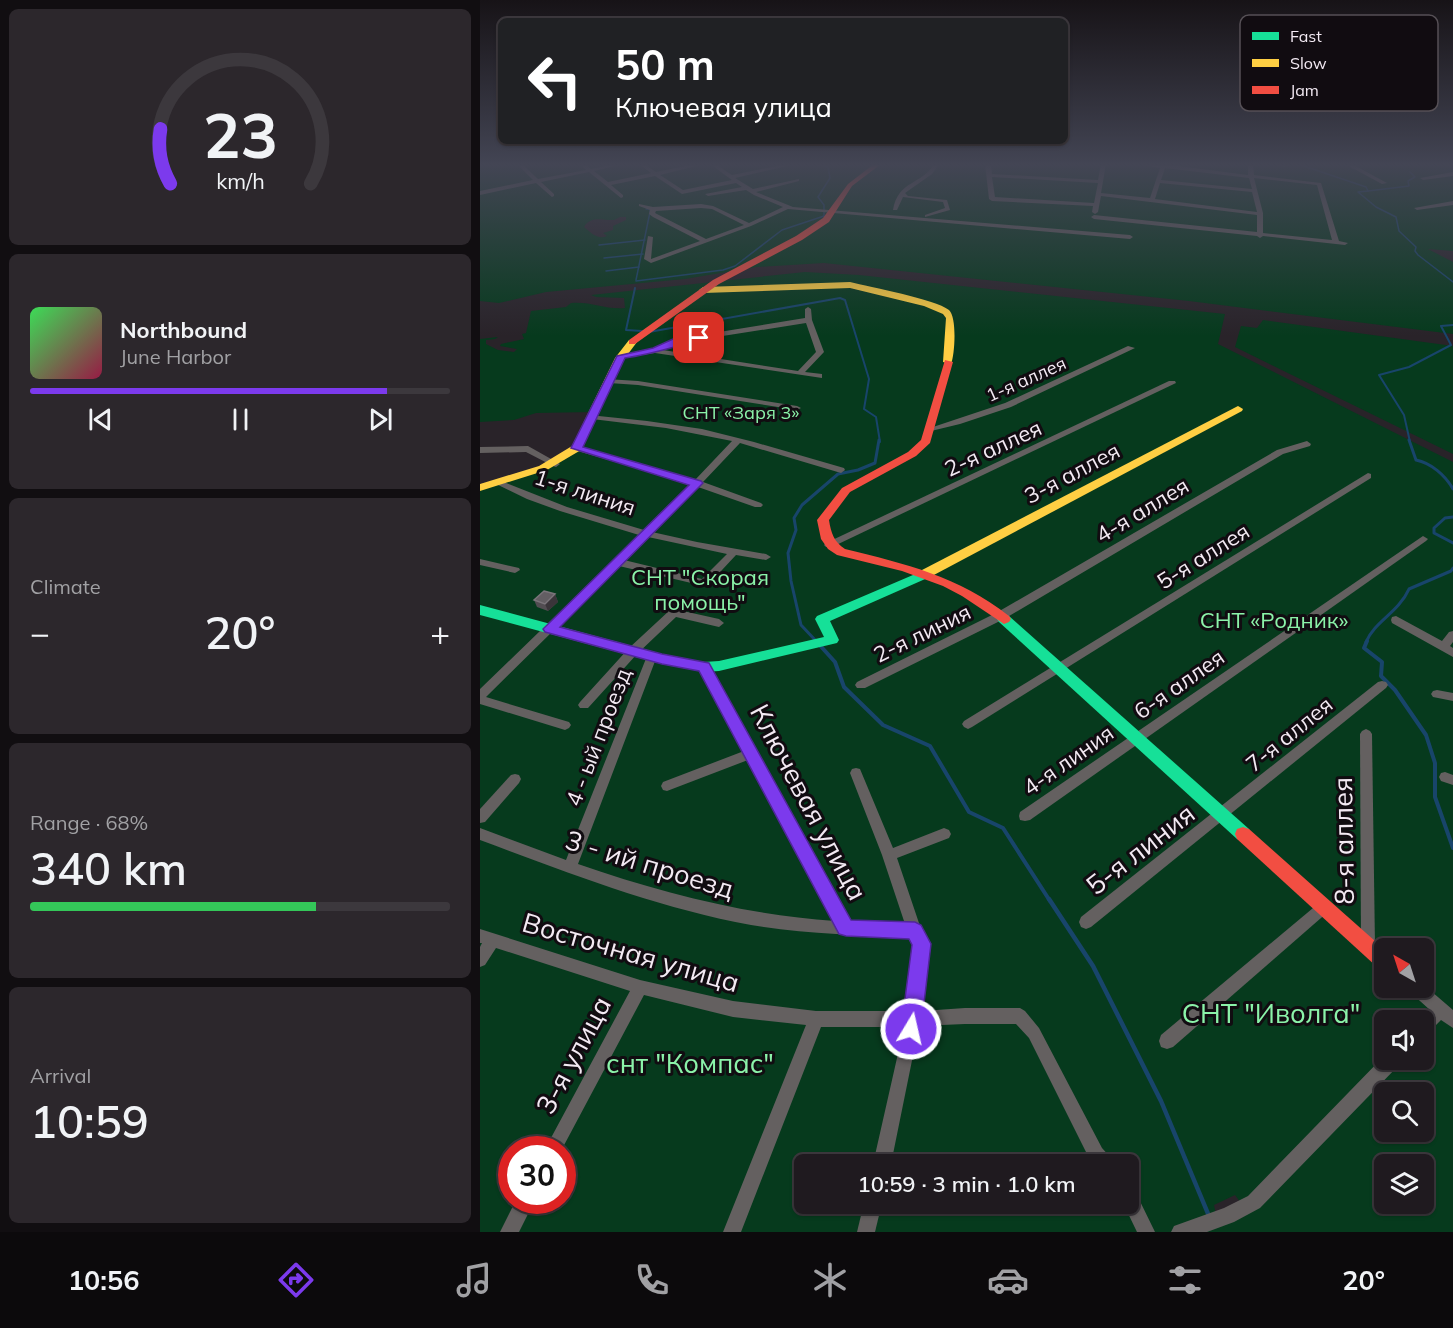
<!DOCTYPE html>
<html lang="en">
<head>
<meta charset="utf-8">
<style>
  :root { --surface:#1f1a1f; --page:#2c272c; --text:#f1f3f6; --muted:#a1a1a4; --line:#3c383d; --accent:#7c3aed }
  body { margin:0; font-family:Mulish,sans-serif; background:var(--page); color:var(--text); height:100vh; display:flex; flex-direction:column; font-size:22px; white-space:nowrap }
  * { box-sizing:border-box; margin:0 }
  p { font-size:20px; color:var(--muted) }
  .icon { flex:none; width:33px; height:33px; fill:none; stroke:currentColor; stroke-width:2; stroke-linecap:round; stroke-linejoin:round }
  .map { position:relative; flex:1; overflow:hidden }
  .details { display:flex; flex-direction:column; gap:9px; padding:9px; background:#110e11; width:480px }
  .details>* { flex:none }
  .hud { position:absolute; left:18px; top:18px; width:570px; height:126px; border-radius:9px; box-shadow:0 2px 4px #0004,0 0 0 2px var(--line); background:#202124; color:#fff; overflow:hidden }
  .needle { width:39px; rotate:321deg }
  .controls { position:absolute; left:894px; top:938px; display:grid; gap:12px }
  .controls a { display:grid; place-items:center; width:60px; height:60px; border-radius:9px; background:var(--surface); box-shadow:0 2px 4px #0004,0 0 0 2px var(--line); font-size:30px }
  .speed { position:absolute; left:18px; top:1136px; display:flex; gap:12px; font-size:30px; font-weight:700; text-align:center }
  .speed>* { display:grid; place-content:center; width:78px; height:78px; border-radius:50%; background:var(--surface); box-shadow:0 2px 4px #0004,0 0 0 2px var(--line); line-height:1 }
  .speed .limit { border:9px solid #d22; background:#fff; color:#111 }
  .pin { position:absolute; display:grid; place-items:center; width:51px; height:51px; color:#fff; margin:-26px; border-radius:12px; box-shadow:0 3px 9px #0006 }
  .me { position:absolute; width:66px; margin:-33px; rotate:9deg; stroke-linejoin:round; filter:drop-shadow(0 0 4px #0008) }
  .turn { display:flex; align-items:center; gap:21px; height:126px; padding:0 18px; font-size:27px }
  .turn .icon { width:78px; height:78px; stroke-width:2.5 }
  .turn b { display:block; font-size:42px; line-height:51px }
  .big { font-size:45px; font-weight:600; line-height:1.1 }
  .details .card { flex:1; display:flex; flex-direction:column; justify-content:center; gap:9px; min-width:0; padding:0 21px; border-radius:9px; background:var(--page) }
  .details .dial { align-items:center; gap:0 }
  .dial svg { height:156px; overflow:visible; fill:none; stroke:var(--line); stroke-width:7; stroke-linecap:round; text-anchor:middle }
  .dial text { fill:var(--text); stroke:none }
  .song { display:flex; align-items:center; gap:18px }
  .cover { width:72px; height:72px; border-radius:9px; background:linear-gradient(135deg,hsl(130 70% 55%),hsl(340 70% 35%)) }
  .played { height:6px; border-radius:3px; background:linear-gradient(90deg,var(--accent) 85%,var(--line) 85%) }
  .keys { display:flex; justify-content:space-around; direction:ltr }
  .heat { display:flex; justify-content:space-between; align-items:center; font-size:33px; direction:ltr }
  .charge { height:9px; border-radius:4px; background:linear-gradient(90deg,#34c759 68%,var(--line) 0) }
  .trip { position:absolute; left:314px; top:1154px; width:345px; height:60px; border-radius:9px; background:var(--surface); box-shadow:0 2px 4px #0004,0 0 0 2px var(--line); font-weight:600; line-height:60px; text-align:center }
  .tabs { display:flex; height:96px; justify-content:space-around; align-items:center; background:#0c0a0c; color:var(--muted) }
  .tabs .icon { width:42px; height:42px }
  .tabs .selected { color:var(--accent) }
  .tabs b { font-size:27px; color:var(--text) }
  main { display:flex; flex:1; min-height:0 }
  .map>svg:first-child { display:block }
  .green { fill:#063a1d; fill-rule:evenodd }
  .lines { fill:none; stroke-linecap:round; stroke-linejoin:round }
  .stream-far4 { stroke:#18456b; stroke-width:1.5 }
  .stream-far3 { stroke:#18456b; stroke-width:2 }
  .stream-far2 { stroke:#18456b; stroke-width:3 }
  .stream-far1 { stroke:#18456b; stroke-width:4 }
  .stream { stroke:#18456b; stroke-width:4.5 }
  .street { fill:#646060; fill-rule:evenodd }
  .fast { fill:#16e098; fill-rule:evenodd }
  .slow { fill:#ffcf43; fill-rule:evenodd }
  .jam { fill:#f24e42; fill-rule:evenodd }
  .wall { fill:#524d52 }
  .shaded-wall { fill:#3a353a }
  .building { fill:#635e63; stroke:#7a747a; stroke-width:1.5 }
  .route { fill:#7c3aed; stroke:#51269a; stroke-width:1.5 }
  .labels { text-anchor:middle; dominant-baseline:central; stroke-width:6; stroke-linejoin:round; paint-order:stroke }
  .far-street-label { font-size:18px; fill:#f3eaf3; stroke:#110c11 }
  .far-park-label { font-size:18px; fill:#8bf3a9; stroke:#110c11 }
  .street-label { font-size:22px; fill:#f3eaf3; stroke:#110c11 }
  .park-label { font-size:22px; fill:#8bf3a9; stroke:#110c11 }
  .near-street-label { font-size:27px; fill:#f3eaf3; stroke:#110c11 }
  .near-park-label { font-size:27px; fill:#8bf3a9; stroke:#110c11 }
  .key { fill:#110c11; stroke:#554f55; stroke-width:1.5 }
  .key-label { font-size:16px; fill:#f3eaf3 }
</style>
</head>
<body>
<main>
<section class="details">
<div class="card dial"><svg viewBox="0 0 100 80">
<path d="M14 69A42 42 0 1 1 86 69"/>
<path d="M14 69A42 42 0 0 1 9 41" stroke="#7c3aed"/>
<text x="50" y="56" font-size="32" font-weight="700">23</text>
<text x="50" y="72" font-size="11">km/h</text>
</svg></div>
<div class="card">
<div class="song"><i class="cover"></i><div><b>Northbound</b><p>June Harbor</p></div></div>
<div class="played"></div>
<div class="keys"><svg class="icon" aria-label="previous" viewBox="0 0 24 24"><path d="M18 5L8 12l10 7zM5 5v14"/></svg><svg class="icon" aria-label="pause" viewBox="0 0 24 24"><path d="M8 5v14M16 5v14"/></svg><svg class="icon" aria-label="next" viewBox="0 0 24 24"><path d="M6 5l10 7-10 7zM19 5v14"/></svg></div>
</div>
<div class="card"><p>Climate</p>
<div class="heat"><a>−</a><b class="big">20°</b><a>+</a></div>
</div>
<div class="card"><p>Range · 68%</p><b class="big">340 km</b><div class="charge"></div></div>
<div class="card"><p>Arrival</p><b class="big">10:59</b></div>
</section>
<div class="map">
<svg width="973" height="1232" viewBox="0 0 973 1232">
  <rect width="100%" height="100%" fill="#292329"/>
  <!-- green -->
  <g class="green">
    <path d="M0,164H973V251L948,249L973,262V334L709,301L344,263L277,267L205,279L66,292L19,303L0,301ZM140,217H146V220L133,226V230L123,233L127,236C118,240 111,233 104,227C111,215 124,221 134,220Z"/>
    <path d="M325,272L379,275L745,314L738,344L973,462V1232H0V488L61,470L97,447L113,412L56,413L34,420L0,422V339L18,337L15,339L6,340V344L18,350L34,352L37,349L20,346L21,344L44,339L42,334L46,333L51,311L86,307L91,303C110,301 126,310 145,308L144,298L116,297L111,295ZM904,948H944V987H904ZM904,1020H944V1059H904ZM904,1092H944V1131H904ZM32,1149H82V1200H32ZM324,1164H648V1203H324ZM904,1164H944V1203H904ZM755,1195L764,1207L737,1220L734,1205Z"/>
    <polygon points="783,320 973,346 973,454 755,347 761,326 777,328"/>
  </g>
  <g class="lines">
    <!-- stream-far4 -->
    <g class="stream-far4">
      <polyline points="818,164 886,187 888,191 878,192 896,207 916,217 919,231 936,247 935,251 938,255 973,282"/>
      <polyline points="888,191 929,186 928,181 935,177 930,172"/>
      <polyline points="119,245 165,240"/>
      <polyline points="124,258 163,254"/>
      <polyline points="126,271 159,267"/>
      <polyline points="156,280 170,212 170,209 166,209"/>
      <polyline points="156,281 243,270 255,266 302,230 344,216 344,205 338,197 350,178 348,167 335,164"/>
    </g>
    <!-- stream-far3 -->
    <g class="stream-far3">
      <polyline points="155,288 146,330 162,331"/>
      <polyline points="169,332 360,298 365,300 389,379 384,409 396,417 400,442"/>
      <polyline points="930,442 924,415 899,375 929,367 971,345 961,326 973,325"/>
    </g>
    <!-- stream-far2 -->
    <g class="stream-far2">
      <path d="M929,440L936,460C951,463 965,475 973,489"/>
      <polyline points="973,517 965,518 954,528 954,533 973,543"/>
      <polyline points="337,642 321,625 311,581 308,553 316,530 314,518 322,505 358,474 378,470 395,463 399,440"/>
      <path d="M886,642C895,621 918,613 929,589L971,571L973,568"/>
    </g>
    <!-- stream-far1 -->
    <g class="stream-far1">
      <polyline points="336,641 355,662 364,687 403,725 450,746 489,812 523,828 570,901"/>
      <polyline points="887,641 884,648 902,662 901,676 915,690 946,735 955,763 955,797 973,848"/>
    </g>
    <!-- stream -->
    <polyline class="stream" points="569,899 613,966 681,1101 729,1216"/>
    <!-- street -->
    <g class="street">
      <path d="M37,164H42L58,179L106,170L100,164H105L111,169L134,164H143L114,171L128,182L171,173L159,164H164L176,172L215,164H224L180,175L203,190L252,180L230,164H235L252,175L307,164H316L255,178L273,189L319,179V181L276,192L313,207L650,235L653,237L650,239L308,209L271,226L171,263L164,259L168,236L173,237L171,259L220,241L173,217L169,214L170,210L159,206V204L173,207L221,204L233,206L269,223L303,207L274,195L266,190L228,196L225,194L262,187L256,183L202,194L175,176L131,185L143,195V197L141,198L109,172L61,182L74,194V196L72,197L56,183L0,195V191L53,180ZM221,208L232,209L264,225L226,239L175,213L176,211Z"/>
      <path d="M454,164H459L452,174L425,193L428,196L467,200L470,210L445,217V215L465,208L463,202L423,197L417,210H413C418,180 442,185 454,164Z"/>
      <path d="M505,164H511L512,174L618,180L621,164H626L621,193L670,198L680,168L656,164H683L768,175V164H773L774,175L841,183L859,241L868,243L865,245L783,236L780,238L777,236L614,219L611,217L614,215L777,232V215L621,196L618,212L615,214L612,212L613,206L512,201L509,199ZM685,168L769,178L772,189L681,180ZM512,177L618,183L614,203L515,197ZM774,178L837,185L852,240L783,233V213ZM680,183L772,192L777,212L675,199Z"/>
      <polygon points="793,164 807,164 808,165 805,167"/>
      <polygon points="865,164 872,164 907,183 902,184"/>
      <polygon points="973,172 973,176 943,180 940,178"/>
      <polygon points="973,201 973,205 937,210 934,208"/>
      <path d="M328,307L331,309L332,320L344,352L325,372L342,374V378L175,353L142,358L138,356L142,354L173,349L196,339L325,318V309ZM326,323L336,352L318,371L183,350L198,343Z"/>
      <polygon points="648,346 655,348 531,407 480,424 451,431 447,429 525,403"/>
      <polygon points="126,379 158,381 317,406 321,408 317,410 158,385 129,383 126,383"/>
      <polygon points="689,381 695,381 696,383 352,547 346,547 344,545 346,543"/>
      <path d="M109,415L167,421L222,429L274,442L364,468L365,470L361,473L260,443L223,482L281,503L283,505L281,507H275L218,487L172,532L217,542L286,554L291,557L286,560L256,555L228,585L224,586L139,566L6,697L89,722L91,725L89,728L85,730L0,704V689L159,535L80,511L47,499L14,483L15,481H21L87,507L164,530L211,484L94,450V446H100L215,480L252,441L186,428L112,419L108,417ZM168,537L247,554L222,579L144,560Z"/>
      <polygon points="827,441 831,444 830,446 803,454 524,619 385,688 377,688 375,685 377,682 516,613 797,450"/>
      <polygon points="48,446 80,464 76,467 73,466 46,452 0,453 0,447"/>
      <polygon points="888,473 891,474 891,478 492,727 488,729 484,727 482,724 484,721"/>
      <polygon points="943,536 948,539 946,541 550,820 545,821 540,820 539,816 540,812"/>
      <polygon points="0,559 39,568 40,570 35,573 0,565"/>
      <polygon points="194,609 239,619 244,623 239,627 196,617 157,654 108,708 100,708 98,705 100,702 149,648 190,610"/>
      <polygon points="916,616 962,641 969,632 973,631 973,642 970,646 973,648 973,657 912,623 911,620 912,617"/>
      <path d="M172,652L176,653L177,656L98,864C182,893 266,915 355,921L268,760L187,791L183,790L181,786L183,782L264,751L218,667L220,664H228L370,922L425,924L402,855L370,773L372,769L376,768L380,769L413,848L464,828L469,830L471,834L469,838L417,858L441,929L449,944L442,1011L485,1008H540L545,1011L559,1028L622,1148L631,1158L634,1164H614L610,1160L549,1038L536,1024H485L439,1026L411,1164H393L424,1027H341L261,1232H243L326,1025L253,1017L164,995L82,1149H65L150,991L16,948L5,965L0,967V947L2,943H0V929L160,980L253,1001L336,1011H426L435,945L431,937C377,935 324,934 271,925C178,908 88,873 0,840V828L86,860L167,656L168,653Z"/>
      <polygon points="902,681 906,682 908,685 906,688 611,927 606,929 601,927 599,922 601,917 898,682"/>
      <polygon points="957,690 973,693 973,701 953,697 951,694 953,691"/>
      <polygon points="886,729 890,731 892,734 895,946 893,951 888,953 883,951 881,946 880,734 882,731"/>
      <polygon points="965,772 973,775 973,785 961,781 959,777 961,773"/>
      <polygon points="35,774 39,775 41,779 39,783 5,822 0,823 0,809 31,775"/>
      <polygon points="844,901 849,903 851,907 849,911 693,1047 687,1049 681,1047 679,1041 681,1035 839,903"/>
      <polygon points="944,985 973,1010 973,1028 961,1020 949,1032 944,1035 944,1020 940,1020 950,1010 930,992 928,987 944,987"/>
      <polygon points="904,1056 904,1059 921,1059 919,1065 780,1208 754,1222 727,1232 691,1232 694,1226 744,1208 768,1196"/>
      <polygon points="648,1186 654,1189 675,1232 657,1232 643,1203 648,1203"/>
      <polygon points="36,1200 55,1200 39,1232 20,1232"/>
      <polygon points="384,1203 402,1203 395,1232 377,1232"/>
    </g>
    <!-- fast -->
    <g class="fast">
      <polygon points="447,569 452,570 453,573 452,576 350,621 359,640 357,643 239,671 224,672 182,664 0,615 0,605 182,654 224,662 239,661 344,637 335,619 337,616"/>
      <polygon points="524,614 529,616 769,829 771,834 769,839 763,841 757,839 519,622 517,619 519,616"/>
    </g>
    <!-- slow -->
    <g class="slow">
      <path d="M370,282C390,287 455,299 469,310C477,317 475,354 471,364L463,362L466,318L463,314L444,306L370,288L223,293L219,290L223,287Z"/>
      <polygon points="149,340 157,342 145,358 101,450 67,470 0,491 0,484 59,466 92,446 135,358"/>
      <polygon points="758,406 763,409 762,411 452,576 442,576 441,573 442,570"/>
    </g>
    <!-- jam -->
    <g class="jam">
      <polygon points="394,164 401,164 372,186 349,222 322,240 239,284 155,344 149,344 149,340 233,280 316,236 343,218 368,184"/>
      <path d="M465,360L473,362L450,443L436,456L370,492L349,520C351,533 354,542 365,549C426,564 478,576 529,616L531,619L529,622L524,624L482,596L463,586L422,571L357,555L348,549L341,539L337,520L362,488L428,452L441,440Z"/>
      <polygon points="763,827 769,829 904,949 904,970 897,967 757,839 755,834 757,829"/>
    </g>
  </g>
  <!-- wall -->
  <polygon class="wall" points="75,594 78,602 68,611 57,607 54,600"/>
  <!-- shaded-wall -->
  <polygon class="shaded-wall" points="75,594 78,602 68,611 65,604"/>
  <!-- building -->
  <polygon class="building" points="64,591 75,594 65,604 54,600"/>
  <!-- sky -->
  <linearGradient id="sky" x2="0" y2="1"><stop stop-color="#171317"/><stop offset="0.49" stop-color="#434554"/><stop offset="1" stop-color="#434554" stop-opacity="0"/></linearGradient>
  <rect width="973" height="336" fill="url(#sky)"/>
  <!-- route -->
  <path class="route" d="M219,335L222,336V340C196,346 172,354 145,358L103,447L221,481L223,483L80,627L182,654L229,663L371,920L435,922L441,925L451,944L441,1029L438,1036L431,1039L424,1036L421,1029L432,945L429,939L366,936L359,934L219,671L182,664L65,632L63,629L209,485L91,448L137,356L173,348L193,339Z"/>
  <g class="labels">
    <!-- far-street labels -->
    <g class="far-street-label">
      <text transform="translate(546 379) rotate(-24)">1-я аллея</text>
    </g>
    <!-- far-park labels -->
    <g class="far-park-label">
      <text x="261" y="412">СНТ «Заря 3»</text>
    </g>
    <!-- street labels -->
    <g class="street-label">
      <text transform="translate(513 448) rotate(-25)">2-я аллея</text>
      <text transform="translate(592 473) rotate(-28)">3-я аллея</text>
      <text transform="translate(105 492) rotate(18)">1-я линия</text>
      <text transform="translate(662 510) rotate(-31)">4-я аллея</text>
      <text transform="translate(723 556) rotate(-32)">5-я аллея</text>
      <text transform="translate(442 633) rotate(-26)">2-я линия</text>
      <text transform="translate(699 684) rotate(-35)">6-я аллея</text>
      <text transform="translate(809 734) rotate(-39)">7-я аллея</text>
      <text transform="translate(118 737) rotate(-69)">4 - ый проезд</text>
      <text transform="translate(588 760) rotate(-35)">4-я линия</text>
    </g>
    <!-- park labels -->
    <g class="park-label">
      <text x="220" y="577">СНТ "Скорая<tspan x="220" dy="25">помощь"</tspan></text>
      <text x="794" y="620">СНТ «Родник»</text>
    </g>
    <!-- near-street labels -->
    <g class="near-street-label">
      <text transform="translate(329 802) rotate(62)">Ключевая улица</text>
      <text transform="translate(863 841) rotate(-91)">8-я аллея</text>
      <text transform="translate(660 849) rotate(-38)">5-я линия</text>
      <text transform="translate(170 864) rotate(17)">3 - ий проезд</text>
      <text transform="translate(151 952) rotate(16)">Восточная улица</text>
      <text transform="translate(93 1055) rotate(-62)">3-я улица</text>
    </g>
    <!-- near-park labels -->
    <g class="near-park-label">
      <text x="791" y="1013">СНТ "Иволга"</text>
      <text x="210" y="1063">снт "Компас"</text>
    </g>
  </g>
  <!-- legend -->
  <rect x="760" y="15" width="198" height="96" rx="9" class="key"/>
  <rect x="772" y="32" width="27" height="8" fill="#16e098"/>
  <rect x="772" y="59" width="27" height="8" fill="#ffcf43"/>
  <rect x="772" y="86" width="27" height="8" fill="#f24e42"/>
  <g class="key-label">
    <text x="810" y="42">Fast</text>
    <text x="810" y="69">Slow</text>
    <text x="810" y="96">Jam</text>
  </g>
</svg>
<div class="controls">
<a><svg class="needle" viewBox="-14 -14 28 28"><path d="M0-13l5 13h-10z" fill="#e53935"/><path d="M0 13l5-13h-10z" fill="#a1a1a4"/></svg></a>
<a><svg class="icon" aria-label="sound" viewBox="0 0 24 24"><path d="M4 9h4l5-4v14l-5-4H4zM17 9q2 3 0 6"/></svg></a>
<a><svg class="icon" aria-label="search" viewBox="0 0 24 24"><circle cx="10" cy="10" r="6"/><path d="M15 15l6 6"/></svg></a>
<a><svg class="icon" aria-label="layers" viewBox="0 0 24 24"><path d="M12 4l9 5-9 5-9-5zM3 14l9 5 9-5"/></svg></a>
</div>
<div class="speed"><div class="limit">30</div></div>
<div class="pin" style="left:219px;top:338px;background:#d93025"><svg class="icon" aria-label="arrive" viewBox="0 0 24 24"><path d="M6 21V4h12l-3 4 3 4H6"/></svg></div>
<svg class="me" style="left:431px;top:1029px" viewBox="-20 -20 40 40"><circle r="17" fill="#7c3aed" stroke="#fff" stroke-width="3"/><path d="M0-11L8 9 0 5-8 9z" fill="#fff"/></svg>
<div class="trip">10:59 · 3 min · 1.0 km</div>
<div class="hud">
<div class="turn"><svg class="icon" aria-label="left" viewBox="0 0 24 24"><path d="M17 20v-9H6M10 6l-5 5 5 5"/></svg><div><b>50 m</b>Ключевая улица</div></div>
</div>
</div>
</main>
<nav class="tabs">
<b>10:56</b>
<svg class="icon selected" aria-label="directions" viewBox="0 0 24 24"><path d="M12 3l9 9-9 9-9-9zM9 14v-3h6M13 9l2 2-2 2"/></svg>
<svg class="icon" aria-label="music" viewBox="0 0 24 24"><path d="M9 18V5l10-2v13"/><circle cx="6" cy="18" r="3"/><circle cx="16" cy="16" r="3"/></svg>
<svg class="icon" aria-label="phone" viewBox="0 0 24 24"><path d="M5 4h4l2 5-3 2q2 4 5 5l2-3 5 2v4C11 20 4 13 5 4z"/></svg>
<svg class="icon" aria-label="climate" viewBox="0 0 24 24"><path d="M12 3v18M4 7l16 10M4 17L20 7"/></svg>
<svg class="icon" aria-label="car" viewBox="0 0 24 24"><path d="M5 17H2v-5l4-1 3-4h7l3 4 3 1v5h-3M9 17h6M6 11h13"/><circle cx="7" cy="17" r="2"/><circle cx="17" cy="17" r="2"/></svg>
<svg class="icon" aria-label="filters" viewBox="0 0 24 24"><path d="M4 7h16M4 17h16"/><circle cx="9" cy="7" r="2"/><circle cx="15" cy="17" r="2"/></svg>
<b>20°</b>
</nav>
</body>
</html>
